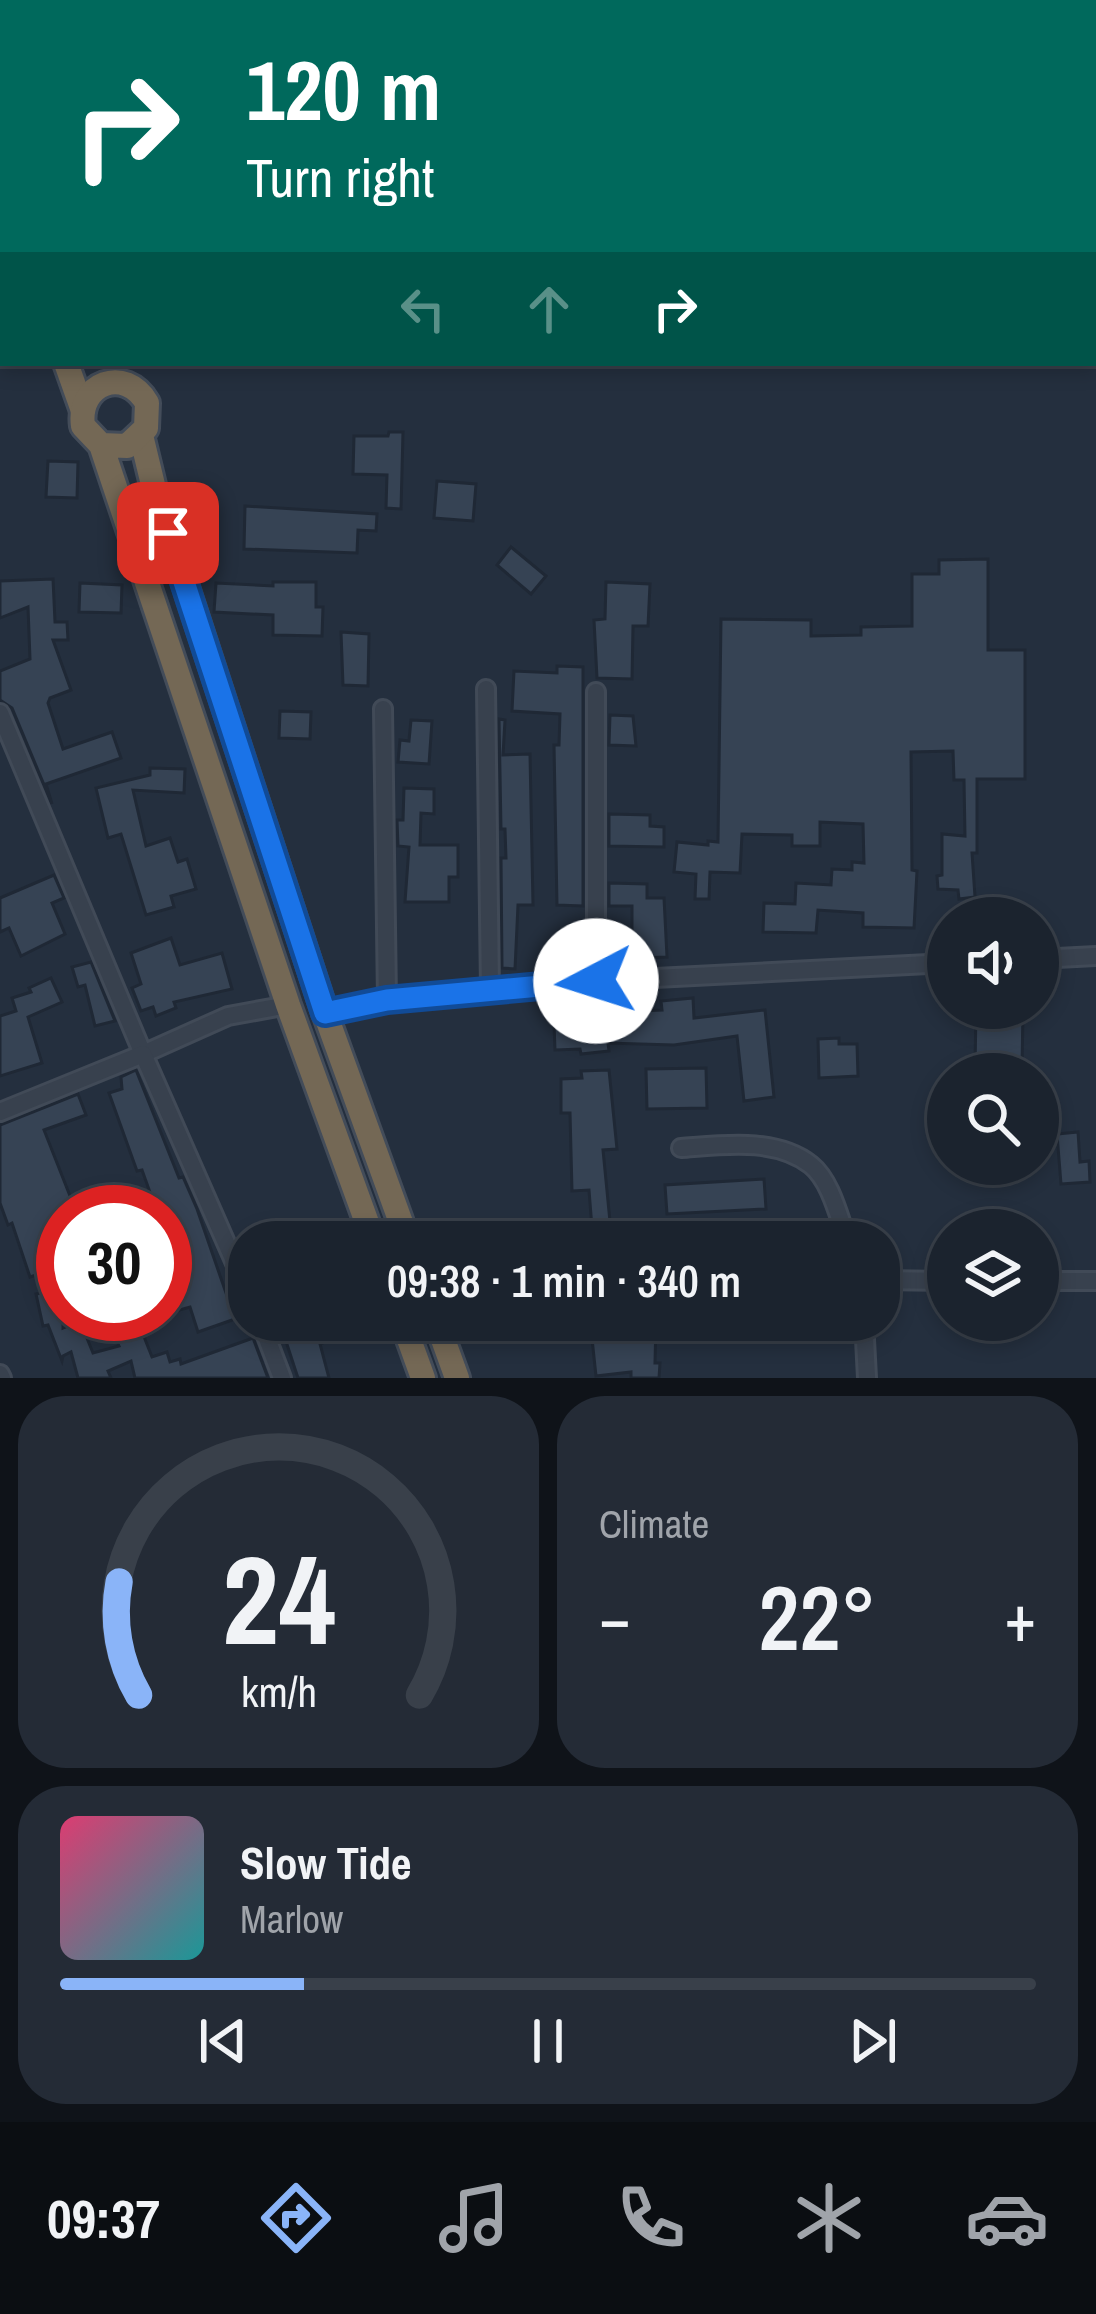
<!DOCTYPE html>
<html lang="en">
<head>
<meta charset="utf-8">
<style>
  :root { --surface:#1b232e; --page:#242b36; --text:#f1f3f6; --muted:#a0a4aa; --line:#39404a; --accent:#8ab4f8 }
  body { margin:0; font-family:"Archivo Narrow",sans-serif; background:var(--page); color:var(--text); height:100vh; display:flex; flex-direction:column; font-size:45px; white-space:nowrap }
  * { box-sizing:border-box; margin:0 }
  p { font-size:39px; color:var(--muted) }
  .icon { flex:none; width:66px; height:66px; fill:none; stroke:currentColor; stroke-width:2; stroke-linecap:round; stroke-linejoin:round }
  .map { position:relative; height:1378px; overflow:hidden }
  .details { display:flex; flex-direction:column; gap:18px; padding:18px; background:#0f1319; flex:1 }
  .details>* { flex:none }
  .banner { position:absolute; left:0px; top:0px; width:1098px; height:366px; box-shadow:0 6px 18px #0003,0 0 0 3px var(--line); background:#00695c; color:#fff; overflow:hidden }
  .tools { position:absolute; left:927px; top:897px; display:grid; gap:24px }
  .tools a { display:grid; place-items:center; width:132px; height:132px; border-radius:50%; background:var(--surface); box-shadow:0 6px 18px #0003,0 0 0 3px var(--line); font-size:60px }
  .speed { position:absolute; left:36px; top:1185px; display:flex; gap:24px; font-size:60px; font-weight:700; text-align:center }
  .speed>* { display:grid; place-content:center; width:156px; height:156px; border-radius:50%; background:var(--surface); box-shadow:0 6px 18px #0003,0 0 0 3px var(--line); line-height:1 }
  .speed .limit { border:18px solid #d22; background:#fff; color:#111 }
  .pin { position:absolute; display:grid; place-items:center; width:102px; height:102px; color:#fff; margin:-51px; border-radius:24px; box-shadow:0 6px 18px #0006 }
  .me { position:absolute; width:132px; margin:-66px; rotate:265deg; stroke-linejoin:round; filter:drop-shadow(0 0 9px #0008) }
  .turn { display:flex; align-items:center; gap:42px; height:252px; padding:0 48px; font-size:54px }
  .turn .icon { width:156px; height:156px; stroke-width:2.5 }
  .turn b { display:block; font-size:84px; line-height:102px }
  .lanes { display:flex; align-items:center; height:114px; padding:0 48px; background:#0003; justify-content:center; gap:60px; direction:ltr }
  .lanes .off { opacity:.35 }
  .big { font-size:90px; font-weight:600; line-height:1.1 }
  .details .card { flex:1; display:flex; flex-direction:column; justify-content:center; gap:18px; min-width:0; padding:0 42px; border-radius:48px; background:var(--page) }
  .details .dial { align-items:center; gap:0 }
  .dial svg { height:312px; overflow:visible; fill:none; stroke:var(--line); stroke-width:7; stroke-linecap:round; text-anchor:middle }
  .dial text { fill:var(--text); stroke:none }
  .song { display:flex; align-items:center; gap:36px }
  .cover { width:144px; height:144px; border-radius:18px; background:linear-gradient(135deg,hsl(340 70% 55%),hsl(180 70% 35%)) }
  .played { height:12px; border-radius:6px; background:linear-gradient(90deg,var(--accent) 25%,var(--line) 25%) }
  .keys { display:flex; justify-content:space-around; direction:ltr }
  .heat { display:flex; justify-content:space-between; align-items:center; font-size:66px; direction:ltr }
  .details .tiles { flex:1; display:grid; gap:18px; grid-template-columns:1fr 1fr }
  .card:last-child { grid-column:span 2 }
  .trip { position:absolute; left:228px; top:1221px; width:672px; height:120px; border-radius:48px; background:var(--surface); box-shadow:0 6px 18px #0003,0 0 0 3px var(--line); font-weight:600; line-height:120px; text-align:center }
  .tabs { display:flex; height:192px; justify-content:space-around; align-items:center; background:#0b0e12; color:var(--muted) }
  .tabs .icon { width:84px; height:84px }
  .tabs .current { color:var(--accent) }
  .tabs b { font-size:54px; color:var(--text) }
  .map>svg:first-child { display:block }
  .building { fill:#364354; stroke:#1f2835; stroke-width:3 }
  .lines { fill:none; stroke-linecap:round; stroke-linejoin:round }
  .minor-casing { stroke:#414a57; stroke-width:22 }
  .highway-casing { stroke:#434c59; stroke-width:30 }
  .minor { stroke:#38414e; stroke-width:16 }
  .highway { stroke:#746855; stroke-width:24 }
  .route-casing { stroke:#114b97; stroke-width:30 }
  .route { stroke:#1a73e8; stroke-width:21 }
</style>
</head>
<body>
<div class="map">
<svg width="1096" height="1378" viewBox="0 0 1096 1378">
  <rect width="100%" height="100%" fill="#242f3e"/>
  <!-- building -->
  <g class="building">
    <polygon points="389,432 403,432 401,509 386,508 387,475 353,474 354,436 388,436"/>
    <polygon points="48,461 78,462 77,498 46,497"/>
    <polygon points="437,481 476,484 473,521 434,518"/>
    <polygon points="245,506 377,514 376,531 358,530 357,553 244,549"/>
    <polygon points="511,547 546,576 531,594 497,565"/>
    <polygon points="988,559 988,650 1025,650 1025,779 977,779 977,853 972,853 975,897 959,899 958,890 938,889 937,876 942,875 942,834 965,836 964,780 954,780 953,751 911,752 912,870 917,871 914,928 863,927 863,913 818,910 816,933 763,932 764,903 795,904 796,883 831,885 832,869 852,870 852,862 864,863 863,824 820,822 820,846 792,846 792,835 742,834 740,873 710,872 709,899 695,899 696,874 674,872 677,842 708,845 708,841 718,842 721,619 811,620 811,636 861,635 861,627 912,626 912,574 939,574 939,560"/>
    <polygon points="53,579 55,622 67,622 68,640 53,640 71,690 50,698 48,703 63,749 112,732 121,758 46,784 52,804 12,708 0,700 0,671 30,659 28,607 0,618 0,581"/>
    <polygon points="273,582 316,582 316,607 323,607 322,636 273,635 273,615 214,612 216,583 273,586"/>
    <polygon points="606,582 650,584 648,626 633,626 632,679 597,678 594,620 605,619"/>
    <polygon points="80,583 122,585 121,613 79,612"/>
    <polygon points="341,632 369,634 368,686 343,685"/>
    <polygon points="557,666 583,667 583,906 557,905 554,745 559,745 560,714 512,711 514,671 557,673"/>
    <polygon points="280,711 311,712 310,739 279,738"/>
    <polygon points="610,715 633,716 636,746 609,745"/>
    <polygon points="499,719 505,720 503,755 530,754 533,905 518,905 515,969 502,968 501,858 506,858 505,829 501,829"/>
    <polygon points="411,720 432,721 429,764 398,762 400,740 409,741"/>
    <polygon points="150,768 185,769 184,793 133,790 146,846 170,838 178,862 187,859 196,889 171,896 174,907 146,915 121,834 108,838 96,788 150,775"/>
    <polygon points="404,788 434,789 434,814 421,813 420,845 458,845 458,877 449,877 449,902 405,902 409,847 398,846 397,820 403,820"/>
    <polygon points="609,814 650,815 650,826 664,827 664,847 609,846"/>
    <polygon points="54,875 64,898 52,903 65,934 21,956 9,928 0,932 0,898"/>
    <polygon points="609,883 647,884 647,898 664,898 667,957 609,959 609,929 632,930 632,906 609,906"/>
    <polygon points="171,938 180,965 222,953 232,989 174,1002 176,1008 156,1016 153,1007 141,1011 132,988 141,984 131,953"/>
    <polygon points="91,962 115,1021 95,1026 85,985 78,987 72,967"/>
    <polygon points="51,978 62,1002 28,1017 42,1063 0,1076 0,1016 16,1011 12,998 31,992 29,988"/>
    <polygon points="693,998 694,1018 765,1010 774,1097 744,1101 737,1036 674,1045 608,1043 609,1051 581,1054 580,1049 555,1050 554,1023 578,1023 578,1013 662,1010 661,1001"/>
    <polygon points="976,1008 1023,1008 1022,1070 975,1070"/>
    <polygon points="839,1038 839,1044 857,1044 858,1076 819,1078 818,1039"/>
    <polygon points="706,1068 707,1108 647,1109 646,1069"/>
    <polygon points="136,1070 179,1178 183,1177 197,1209 235,1319 198,1332 190,1307 165,1314 165,1286 181,1282 169,1247 165,1248 165,1212 157,1212 142,1170 137,1171 109,1093 122,1089 121,1077"/>
    <polygon points="609,1070 617,1149 603,1150 612,1242 584,1242 584,1228 592,1228 589,1190 572,1191 570,1113 561,1113 561,1079 582,1078 581,1071"/>
    <polygon points="78,1094 86,1115 44,1130 72,1201 63,1205 63,1266 30,1277 12,1223 8,1225 0,1203 0,1125"/>
    <polygon points="1078,1132 1080,1162 1089,1161 1090,1182 1061,1184 1057,1134"/>
    <polygon points="764,1179 766,1209 667,1214 665,1185"/>
    <polygon points="63,1289 63,1328 80,1321 93,1353 119,1346 105,1314 135,1314 152,1357 167,1352 170,1362 180,1359 181,1364 253,1338 268,1378 135,1378 131,1361 108,1371 111,1378 78,1378 71,1352 63,1356 62,1361 48,1325 43,1326 36,1294"/>
    <polygon points="279,1320 318,1320 325,1342 320,1344 329,1378 298,1378"/>
    <polygon points="590,1320 656,1323 655,1363 660,1363 659,1378 631,1378 631,1372 596,1376"/>
  </g>
  <g class="lines">
    <!-- minor casing -->
    <g class="minor-casing">
      <g id="minor">
        <polyline points="486,689 490,989"/>
        <polyline points="596,692 596,981"/>
        <polyline points="383,709 387,1000"/>
        <polyline points="0,713 143,1054 228,1016 288,1005"/>
        <polyline points="1038,959 1096,956"/>
        <polyline points="325,1013 387,1000 596,981 948,963"/>
        <polyline points="0,1112 143,1054 249,1295"/>
        <path d="M681,1148C722,1145 776,1137 811,1165C831,1181 839,1218 848,1242"/>
        <polyline points="879,1280 948,1281"/>
        <polyline points="1038,1281 1096,1281"/>
        <polyline points="260,1320 282,1378"/>
        <polyline points="864,1320 867,1378"/>
        <polyline points="0,1374 2,1378"/>
      </g>
    </g>
    <!-- highway casing -->
    <g class="highway-casing">
      <g id="highway">
        <polyline points="0,181 3,186"/>
        <polyline points="0,245 3,250"/>
        <polyline points="66,363 82,408"/>
        <polyline points="141,435 154,489 325,1013 408,1242"/>
        <path d="M101,445L127,446L146,428L147,403C125,365 77,383 83,426L101,445L288,1005L374,1242"/>
        <polyline points="402,1320 423,1378"/>
        <polyline points="436,1320 457,1378"/>
      </g>
    </g>
    <!-- minor -->
    <use href="#minor" class="minor"/>
    <!-- highway -->
    <use href="#highway" class="highway"/>
  </g>
  <g class="lines">
    <!-- route casing -->
    <g class="route-casing">
      <polyline id="route" points="168,533 325,1013 387,1000 596,981"/>
    </g>
    <!-- route -->
    <use href="#route" class="route"/>
  </g>
</svg>
<div class="tools">
<a><svg class="icon" aria-label="sound" viewBox="0 0 24 24"><path d="M4 9h4l5-4v14l-5-4H4zM17 9q2 3 0 6"/></svg></a>
<a><svg class="icon" aria-label="search" viewBox="0 0 24 24"><circle cx="10" cy="10" r="6"/><path d="M15 15l6 6"/></svg></a>
<a><svg class="icon" aria-label="layers" viewBox="0 0 24 24"><path d="M12 4l9 5-9 5-9-5zM3 14l9 5 9-5"/></svg></a>
</div>
<div class="speed"><div class="limit">30</div></div>
<div class="pin" style="left:168px;top:533px;background:#d93025"><svg class="icon" aria-label="arrive" viewBox="0 0 24 24"><path d="M6 21V4h12l-3 4 3 4H6"/></svg></div>
<svg class="me" style="left:596px;top:981px" viewBox="-20 -20 40 40"><circle r="19" fill="#fff"/><path d="M0-13L10 11 0 6-10 11z" fill="#1a73e8"/></svg>
<div class="trip">09:38 · 1 min · 340 m</div>
<div class="banner">
<div class="turn"><svg class="icon" aria-label="right" viewBox="0 0 24 24"><path d="M7 20v-9h11M14 6l5 5-5 5"/></svg><div><b>120 m</b>Turn right</div></div>
<div class="lanes"><svg class="icon off" aria-label="left" viewBox="0 0 24 24"><path d="M17 20v-9H6M10 6l-5 5 5 5"/></svg><svg class="icon off" aria-label="ahead" viewBox="0 0 24 24"><path d="M12 20V5M6 11l6-6 6 6"/></svg><svg class="icon" aria-label="right" viewBox="0 0 24 24"><path d="M7 20v-9h11M14 6l5 5-5 5"/></svg></div>
</div>
</div>
<section class="details">
<div class="tiles">
<div class="card dial"><svg viewBox="0 0 100 80">
<path d="M14 69A42 42 0 1 1 86 69"/>
<path d="M14 69A42 42 0 0 1 9 40" stroke="#8ab4f8"/>
<text x="50" y="56" font-size="32" font-weight="700">24</text>
<text x="50" y="72" font-size="11">km/h</text>
</svg></div>
<div class="card"><p>Climate</p>
<div class="heat"><a>−</a><b class="big">22°</b><a>+</a></div>
</div>
<div class="card">
<div class="song"><i class="cover"></i><div><b>Slow Tide</b><p>Marlow</p></div></div>
<div class="played"></div>
<div class="keys"><svg class="icon" aria-label="previous" viewBox="0 0 24 24"><path d="M18 5L8 12l10 7zM5 5v14"/></svg><svg class="icon" aria-label="pause" viewBox="0 0 24 24"><path d="M8 5v14M16 5v14"/></svg><svg class="icon" aria-label="next" viewBox="0 0 24 24"><path d="M6 5l10 7-10 7zM19 5v14"/></svg></div>
</div>
</div>
</section>
<nav class="tabs">
<b>09:37</b>
<svg class="icon current" aria-label="directions" viewBox="0 0 24 24"><path d="M12 3l9 9-9 9-9-9zM9 14v-3h6M13 9l2 2-2 2"/></svg>
<svg class="icon" aria-label="music" viewBox="0 0 24 24"><path d="M9 18V5l10-2v13"/><circle cx="6" cy="18" r="3"/><circle cx="16" cy="16" r="3"/></svg>
<svg class="icon" aria-label="phone" viewBox="0 0 24 24"><path d="M5 4h4l2 5-3 2q2 4 5 5l2-3 5 2v4C11 20 4 13 5 4z"/></svg>
<svg class="icon" aria-label="climate" viewBox="0 0 24 24"><path d="M12 3v18M4 7l16 10M4 17L20 7"/></svg>
<svg class="icon" aria-label="car" viewBox="0 0 24 24"><path d="M5 17H2v-5l4-1 3-4h7l3 4 3 1v5h-3M9 17h6M6 11h13"/><circle cx="7" cy="17" r="2"/><circle cx="17" cy="17" r="2"/></svg>
</nav>
</body>
</html>
